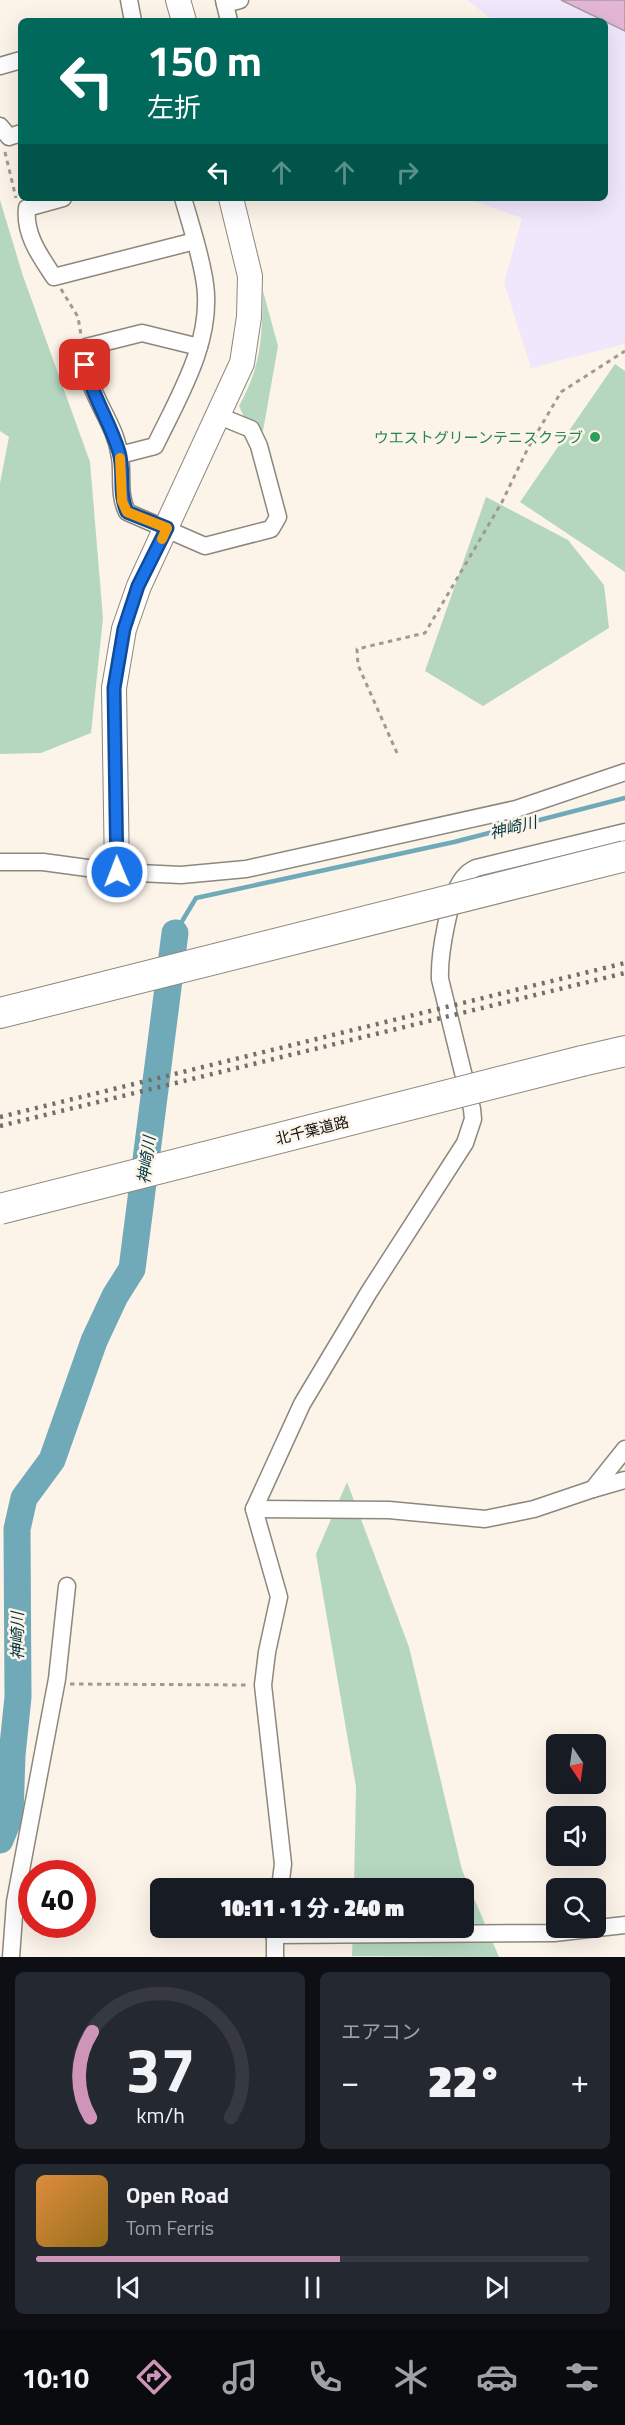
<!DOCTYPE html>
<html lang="ja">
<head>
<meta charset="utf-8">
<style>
  :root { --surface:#171b24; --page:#242831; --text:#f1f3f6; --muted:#9ea1a6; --line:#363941; --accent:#cf95b9 }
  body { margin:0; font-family:"Titillium Web","Noto Sans JP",sans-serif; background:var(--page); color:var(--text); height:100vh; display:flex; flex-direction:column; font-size:22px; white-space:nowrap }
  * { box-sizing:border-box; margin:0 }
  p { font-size:20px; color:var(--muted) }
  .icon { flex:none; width:33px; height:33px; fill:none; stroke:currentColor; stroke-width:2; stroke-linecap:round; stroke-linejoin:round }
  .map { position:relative; height:1957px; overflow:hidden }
  .side { display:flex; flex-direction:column; gap:15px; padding:15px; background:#0d0f14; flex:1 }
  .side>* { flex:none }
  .top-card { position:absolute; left:18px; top:18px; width:590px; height:183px; border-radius:9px; box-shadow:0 6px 24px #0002; background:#00695c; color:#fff; overflow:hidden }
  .needle { width:39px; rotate:167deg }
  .fabs { position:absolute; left:546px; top:1734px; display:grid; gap:12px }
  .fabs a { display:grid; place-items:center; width:60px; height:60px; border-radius:9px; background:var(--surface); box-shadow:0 6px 24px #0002; font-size:30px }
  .speed { position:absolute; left:18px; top:1860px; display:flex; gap:12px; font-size:30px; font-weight:700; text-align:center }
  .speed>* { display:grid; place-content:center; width:78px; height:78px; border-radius:50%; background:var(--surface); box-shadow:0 6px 24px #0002; line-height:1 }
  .speed .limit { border:9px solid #d22; background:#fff; color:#111 }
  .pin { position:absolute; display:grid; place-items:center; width:51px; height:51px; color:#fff; margin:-26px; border-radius:12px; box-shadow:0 3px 9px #0006 }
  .me { position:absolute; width:66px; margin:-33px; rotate:359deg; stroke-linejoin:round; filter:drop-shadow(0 0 4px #0008) }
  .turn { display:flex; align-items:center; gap:21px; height:126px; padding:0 30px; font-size:27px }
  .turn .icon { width:78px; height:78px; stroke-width:2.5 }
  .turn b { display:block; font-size:42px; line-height:51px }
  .lanes { display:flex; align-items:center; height:57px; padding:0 30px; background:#0003; justify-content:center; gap:30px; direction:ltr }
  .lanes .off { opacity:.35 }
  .big { font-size:45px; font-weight:800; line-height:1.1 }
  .side .card { flex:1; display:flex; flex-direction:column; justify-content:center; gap:9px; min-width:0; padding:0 21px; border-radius:9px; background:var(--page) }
  .side .dial { align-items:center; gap:0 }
  .dial svg { height:156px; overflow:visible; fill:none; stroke:var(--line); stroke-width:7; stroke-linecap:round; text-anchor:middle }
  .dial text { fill:var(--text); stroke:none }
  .song { display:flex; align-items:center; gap:18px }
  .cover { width:72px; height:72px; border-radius:9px; background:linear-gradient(135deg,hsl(30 70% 55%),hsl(40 70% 35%)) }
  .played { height:6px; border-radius:3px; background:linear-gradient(90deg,var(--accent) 55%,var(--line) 55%) }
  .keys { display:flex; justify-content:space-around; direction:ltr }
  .heat { display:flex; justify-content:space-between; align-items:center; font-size:33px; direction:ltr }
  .side .tiles { flex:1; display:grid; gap:15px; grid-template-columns:1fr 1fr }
  .card:last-child { grid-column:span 2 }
  .trip { position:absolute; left:150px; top:1878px; width:324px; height:60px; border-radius:9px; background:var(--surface); box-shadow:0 6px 24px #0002; font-weight:800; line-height:60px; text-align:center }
  .dock { display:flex; height:96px; justify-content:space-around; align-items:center; background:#090b0e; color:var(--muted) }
  .dock .icon { width:42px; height:42px }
  .dock .current { color:var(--accent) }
  .dock b { font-size:27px; color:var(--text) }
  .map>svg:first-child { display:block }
  .education { fill:#f1e7fc }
  .green { fill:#b5d7c0 }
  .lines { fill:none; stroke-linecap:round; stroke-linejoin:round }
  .stream { stroke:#70aab9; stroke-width:4.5 }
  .river { stroke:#70aab9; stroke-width:27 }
  .building { fill:#e2b6d4; stroke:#a69aa2; stroke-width:1.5 }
  .street-casing { stroke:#8d877d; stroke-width:19 }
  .secondary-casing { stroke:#8d877d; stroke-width:26 }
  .highway-casing { stroke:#8d877d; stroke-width:32 }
  .path { stroke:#a09a92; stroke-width:3; stroke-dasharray:4.5 4.5; stroke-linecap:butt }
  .street { stroke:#fff; stroke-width:16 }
  .secondary { stroke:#fff; stroke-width:24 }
  .highway { stroke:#fff; stroke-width:30 }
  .rail { stroke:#747069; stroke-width:4.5; stroke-dasharray:3 6; stroke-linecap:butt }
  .highway-bridge-casing { stroke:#8d877d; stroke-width:32; stroke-linecap:butt }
  .highway-bridge { stroke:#fff; stroke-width:30 }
  .route-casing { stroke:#114b97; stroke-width:15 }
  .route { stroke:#1a73e8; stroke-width:10 }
  .slow { stroke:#f59e0b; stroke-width:10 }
  .leisure-dot { fill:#2e9e5b; stroke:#fcf4e9; stroke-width:2 }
  .labels { text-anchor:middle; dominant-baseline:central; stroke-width:5; stroke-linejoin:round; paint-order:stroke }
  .leisure-label { font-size:15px; fill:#27864d; stroke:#fcf4e9; text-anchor:end }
  .street-label { font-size:15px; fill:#14120e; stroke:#fcf4e9 }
  .water-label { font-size:16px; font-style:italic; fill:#003742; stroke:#fcf4e9 }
</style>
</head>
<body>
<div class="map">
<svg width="625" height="1957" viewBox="0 0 625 1957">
  <rect width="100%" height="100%" fill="#fcf4e9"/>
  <!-- education -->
  <polygon class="education" points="467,0 625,0 625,344 531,368 504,283 522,218 464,198 604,198 604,21 494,21"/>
  <!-- green -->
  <g class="green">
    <polygon points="0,200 23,276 90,462 103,618 91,733 41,753 0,754 0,483 9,437 0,431"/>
    <path d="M263,291L278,346L263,431L244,417L239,406C262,364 262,337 263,291Z"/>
    <polygon points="615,364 625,371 625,572 520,502"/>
    <polygon points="486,497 568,540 604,585 609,628 483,706 425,671"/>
    <polygon points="347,1482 409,1647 462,1870 499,1957 352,1956 353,1928 464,1928 464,1888 354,1888 356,1787 316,1554"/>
  </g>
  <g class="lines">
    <!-- stream -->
    <polyline class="stream" points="175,933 196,898 454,842 625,798"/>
    <!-- river -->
    <polyline class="river" points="0,1840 10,1816 12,1755 18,1697 17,1529 24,1498 52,1460 94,1341 115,1296 132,1269 175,933"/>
  </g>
  <!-- building -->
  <polygon class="building" points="561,0 625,0 625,31"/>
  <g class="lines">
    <!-- street casing -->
    <g class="street-casing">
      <g id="street">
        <polyline points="129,0 133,21"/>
        <polyline points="224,0 229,21"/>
        <polyline points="225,4 240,0"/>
        <polyline points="0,66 21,60"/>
        <polyline points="0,126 9,137 21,133"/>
        <path d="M63,198L27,208C24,234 40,256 54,277L195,241"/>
        <path d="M199,347L142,333L86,347C83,394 114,415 120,457C123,476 118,494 127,512L205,546L271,529L278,517L259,446L251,429L219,416"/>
        <path d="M120,455L155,446C179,396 213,341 205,284C201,255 191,226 183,198"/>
        <polyline points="0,862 43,862 117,872 181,875 246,869 516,809 625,772"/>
        <polyline points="593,1489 625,1480"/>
        <polyline points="254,1509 389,1510 485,1519 534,1509 593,1489 625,1449"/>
        <path d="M280,1888L283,1864L263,1685L267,1652L279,1597L254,1509L302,1404L369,1292L465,1143L473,1119L472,1109L440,979C439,956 449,892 465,876C468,872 472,870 476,868L625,832"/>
        <polyline points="274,1935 554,1933 625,1925"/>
        <polyline points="11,1957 15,1902 57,1679 67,1586"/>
        <polyline points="275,1957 275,1928"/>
      </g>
    </g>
    <!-- secondary casing -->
    <g class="secondary-casing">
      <g id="secondary">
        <polyline points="178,0 184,21"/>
        <polyline points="117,872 114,688 124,629 139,586 242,363 249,317 250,276 231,198"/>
      </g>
    </g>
    <!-- highway casing -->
    <g class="highway-casing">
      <g id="highway">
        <polyline points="0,1013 28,1006"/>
        <polyline points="582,1061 625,1051"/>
      </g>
    </g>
    <!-- path -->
    <g class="path">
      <polyline points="5,152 16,198"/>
      <polyline points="61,289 78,317 81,335"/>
      <polyline points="397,753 358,665 357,649 425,633 502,502 528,448 561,392 625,351"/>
      <polyline points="70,1684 249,1685"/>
    </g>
    <!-- street -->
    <use href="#street" class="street"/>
    <!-- secondary -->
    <use href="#secondary" class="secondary"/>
    <!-- highway -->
    <use href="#highway" class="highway"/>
    <!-- rail -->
    <g class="rail">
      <polyline points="0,1117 625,963"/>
      <polyline points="0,1126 625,973"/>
    </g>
    <!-- highway-bridge casing -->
    <g class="highway-bridge-casing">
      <g id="highway-bridge">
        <polyline points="28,1006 625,856"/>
        <polyline points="0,1209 582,1061"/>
      </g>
    </g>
    <!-- highway-bridge -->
    <use href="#highway-bridge" class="highway-bridge"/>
  </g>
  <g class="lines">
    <!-- route casing -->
    <g class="route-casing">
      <path id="route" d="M85,365C92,396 110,422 119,452C125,472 118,492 127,512L167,528L138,586L124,629L114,688L117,872"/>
    </g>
    <!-- route -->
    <use href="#route" class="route"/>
    <!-- slow -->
    <polyline class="slow" points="120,458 122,501 127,512 167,528 162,539"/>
  </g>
  <!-- markers -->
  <circle class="leisure-dot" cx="595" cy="437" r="6"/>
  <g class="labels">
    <!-- leisure labels -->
    <g class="leisure-label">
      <text x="583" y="437">ウエストグリーンテニスクラブ</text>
    </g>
    <!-- street labels -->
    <g class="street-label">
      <text transform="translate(312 1130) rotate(-14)">北千葉道路</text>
    </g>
    <!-- water labels -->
    <g class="water-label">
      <text transform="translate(513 827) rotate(-14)">神崎川</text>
      <text transform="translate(146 1160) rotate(-83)">神崎川</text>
      <text transform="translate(17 1636) rotate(-90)">神崎川</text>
    </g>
  </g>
</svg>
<div class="fabs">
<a><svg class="needle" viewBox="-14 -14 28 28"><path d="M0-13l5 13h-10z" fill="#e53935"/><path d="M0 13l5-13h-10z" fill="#9ea1a6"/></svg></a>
<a><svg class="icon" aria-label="sound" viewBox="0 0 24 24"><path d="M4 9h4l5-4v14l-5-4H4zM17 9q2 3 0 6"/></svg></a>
<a><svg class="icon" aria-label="search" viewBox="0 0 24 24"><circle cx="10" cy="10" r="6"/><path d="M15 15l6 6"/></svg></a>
</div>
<div class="speed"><div class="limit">40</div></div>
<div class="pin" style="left:85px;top:365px;background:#d93025"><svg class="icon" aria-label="arrive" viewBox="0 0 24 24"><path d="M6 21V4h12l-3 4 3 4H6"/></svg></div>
<svg class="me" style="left:117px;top:872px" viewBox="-20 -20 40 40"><circle r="17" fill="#1a73e8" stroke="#fff" stroke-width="3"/><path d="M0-11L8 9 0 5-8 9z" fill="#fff"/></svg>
<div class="trip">10:11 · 1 分 · 240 m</div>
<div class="top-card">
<div class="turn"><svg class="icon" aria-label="left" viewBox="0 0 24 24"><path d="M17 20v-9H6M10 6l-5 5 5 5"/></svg><div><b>150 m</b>左折</div></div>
<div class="lanes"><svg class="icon" aria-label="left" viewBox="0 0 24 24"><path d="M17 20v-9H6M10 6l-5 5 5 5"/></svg><svg class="icon off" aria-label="ahead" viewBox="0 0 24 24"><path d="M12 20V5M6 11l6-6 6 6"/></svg><svg class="icon off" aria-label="ahead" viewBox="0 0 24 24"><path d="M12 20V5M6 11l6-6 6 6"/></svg><svg class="icon off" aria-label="right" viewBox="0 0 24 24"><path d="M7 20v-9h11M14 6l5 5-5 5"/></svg></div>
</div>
</div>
<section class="side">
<div class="tiles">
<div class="card dial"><svg viewBox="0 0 100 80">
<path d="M14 69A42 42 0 1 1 86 69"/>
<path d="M14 69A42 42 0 0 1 15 25" stroke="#cf95b9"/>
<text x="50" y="56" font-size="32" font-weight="700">37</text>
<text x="50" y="72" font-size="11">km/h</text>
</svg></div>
<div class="card"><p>エアコン</p>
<div class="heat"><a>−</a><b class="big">22°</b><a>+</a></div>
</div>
<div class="card">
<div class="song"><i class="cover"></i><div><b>Open Road</b><p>Tom Ferris</p></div></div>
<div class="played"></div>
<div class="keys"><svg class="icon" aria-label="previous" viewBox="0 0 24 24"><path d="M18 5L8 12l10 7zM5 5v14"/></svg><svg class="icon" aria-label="pause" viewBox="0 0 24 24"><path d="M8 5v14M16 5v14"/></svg><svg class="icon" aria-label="next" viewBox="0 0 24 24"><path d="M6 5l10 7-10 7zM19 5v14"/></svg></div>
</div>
</div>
</section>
<nav class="dock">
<b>10:10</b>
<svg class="icon current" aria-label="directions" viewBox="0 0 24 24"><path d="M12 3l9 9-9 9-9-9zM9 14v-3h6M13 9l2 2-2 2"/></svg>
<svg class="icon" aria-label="music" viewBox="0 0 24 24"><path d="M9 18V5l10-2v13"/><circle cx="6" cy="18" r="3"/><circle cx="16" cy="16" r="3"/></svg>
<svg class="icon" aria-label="phone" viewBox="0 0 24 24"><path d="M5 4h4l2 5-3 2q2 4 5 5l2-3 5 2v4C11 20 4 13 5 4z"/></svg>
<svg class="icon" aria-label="climate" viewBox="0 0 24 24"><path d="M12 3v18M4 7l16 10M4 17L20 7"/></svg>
<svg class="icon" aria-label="car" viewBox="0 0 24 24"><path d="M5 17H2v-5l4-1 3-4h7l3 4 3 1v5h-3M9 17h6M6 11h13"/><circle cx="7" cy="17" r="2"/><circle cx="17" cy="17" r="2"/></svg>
<svg class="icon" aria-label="filters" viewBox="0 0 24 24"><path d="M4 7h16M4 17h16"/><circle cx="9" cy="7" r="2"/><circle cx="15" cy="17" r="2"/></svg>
</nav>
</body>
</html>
